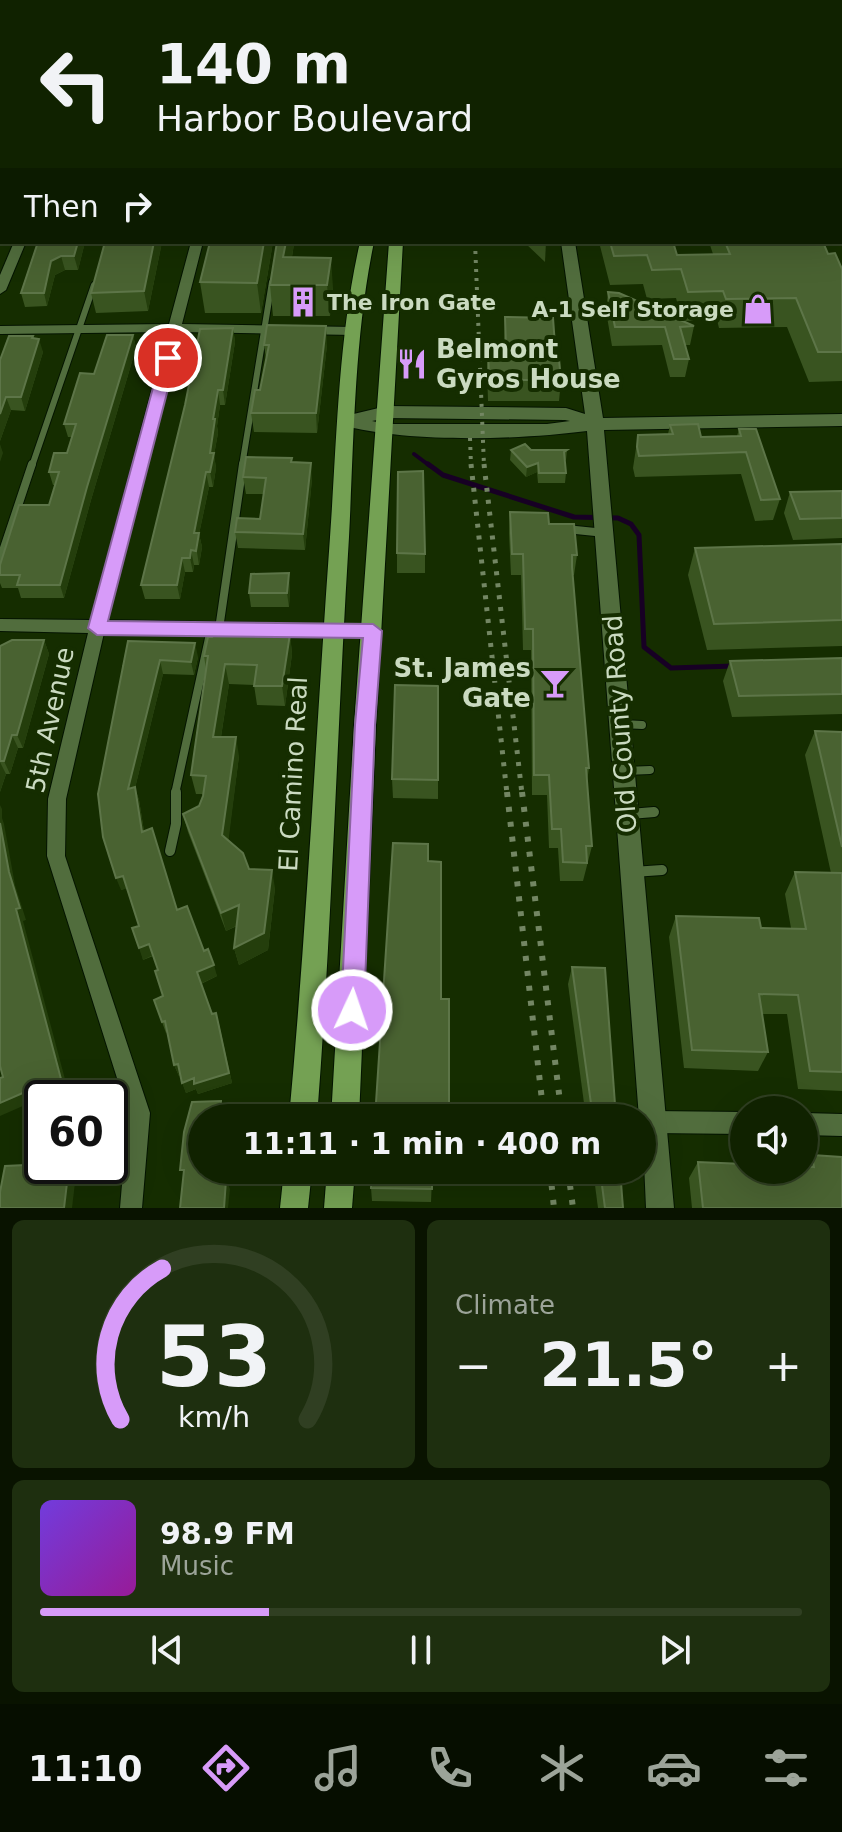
<!DOCTYPE html>
<html lang="en">
<head>
<meta charset="utf-8">
<style>
  :root { --surface:#102200; --page:#1e2f0f; --text:#f1f3f6; --muted:#9ca499; --line:#303f22; --accent:#d79bf9 }
  body { margin:0; font-family:"DejaVu Sans",sans-serif; background:var(--page); color:var(--text); height:100vh; display:flex; flex-direction:column; font-size:30px; white-space:nowrap }
  * { box-sizing:border-box; margin:0 }
  p { font-size:26px; color:var(--muted) }
  .icon { flex:none; width:44px; height:44px; fill:none; stroke:currentColor; stroke-width:2; stroke-linecap:round; stroke-linejoin:round }
  .map { position:relative; height:1208px; overflow:hidden }
  .side { display:flex; flex-direction:column; gap:12px; padding:12px; background:#091300; flex:1 }
  .side>* { flex:none }
  .hud { position:absolute; left:0px; top:0px; width:842px; height:244px; box-shadow:0 8px 32px #0002,0 0 0 2px var(--line); background:#102200; color:var(--text); overflow:hidden }
  .tools { position:absolute; left:730px; top:1096px; display:grid; gap:16px }
  .tools a { display:grid; place-items:center; width:88px; height:88px; border-radius:50%; background:var(--surface); box-shadow:0 8px 32px #0002,0 0 0 2px var(--line); font-size:40px }
  .speed { position:absolute; left:24px; top:1080px; display:flex; gap:16px; font-size:40px; font-weight:700; text-align:center }
  .speed>* { display:grid; place-content:center; width:104px; height:104px; border-radius:50%; background:var(--surface); box-shadow:0 8px 32px #0002,0 0 0 2px var(--line); line-height:1 }
  .speed .limit { border:4px solid #111; border-radius:12px; background:#fff; color:#111 }
  .pin { position:absolute; display:grid; place-items:center; width:68px; height:68px; color:#fff; margin:-34px; border:4px solid #fff; border-radius:50%; box-shadow:0 2px 8px #0007 }
  .me { position:absolute; width:88px; margin:-44px; rotate:3deg; stroke-linejoin:round; filter:drop-shadow(0 0 6px #0008) }
  .turn { display:flex; align-items:center; gap:28px; height:168px; padding:0 24px; font-size:36px }
  .turn .icon { width:104px; height:104px; stroke-width:2.5 }
  .turn b { display:block; font-size:56px; line-height:68px }
  .then { display:flex; align-items:center; height:76px; padding:0 24px; background:#0003; gap:16px; font-size:30px }
  .big { font-size:60px; font-weight:700; line-height:1.1 }
  .side .widget { flex:1; display:flex; flex-direction:column; justify-content:center; gap:12px; min-width:0; padding:0 28px; border-radius:12px; background:var(--page) }
  .side .dial { align-items:center; gap:0 }
  .dial svg { height:208px; overflow:visible; fill:none; stroke:var(--line); stroke-width:7; stroke-linecap:round; text-anchor:middle }
  .dial text { fill:var(--text); stroke:none }
  .song { display:flex; align-items:center; gap:24px }
  .cover { width:96px; height:96px; border-radius:12px; background:linear-gradient(135deg,hsl(260 70% 55%),hsl(300 70% 35%)) }
  .played { height:8px; border-radius:4px; background:linear-gradient(90deg,var(--accent) 30%,var(--line) 30%) }
  .keys { display:flex; justify-content:space-around; direction:ltr }
  .heat { display:flex; justify-content:space-between; align-items:center; font-size:44px; direction:ltr }
  .side .tiles { flex:1; display:grid; gap:12px; grid-template-columns:1fr 1fr }
  .widget:last-child { grid-column:span 2 }
  .trip { position:absolute; left:188px; top:1104px; width:468px; height:80px; border-radius:40px; background:var(--surface); box-shadow:0 8px 32px #0002,0 0 0 2px var(--line); font-weight:700; line-height:80px; text-align:center }
  .menu { display:flex; height:128px; justify-content:space-around; align-items:center; background:#060e00; color:var(--muted) }
  .menu .icon { width:56px; height:56px }
  .menu .current { color:var(--accent) }
  .menu b { font-size:36px; color:var(--text) }
  .map>svg:first-child { display:block }
  .lines { fill:none; stroke-linecap:round; stroke-linejoin:round }
  .stream-far1 { stroke:#170024; stroke-width:4 }
  .stream { stroke:#170024; stroke-width:5 }
  .lane-far3-casing { stroke:#041400; stroke-width:6 }
  .lane-far2-casing { stroke:#041400; stroke-width:8 }
  .lane-far1-casing { stroke:#041400; stroke-width:10 }
  .lane-casing { stroke:#041400; stroke-width:12 }
  .street-casing { stroke:#041400; stroke-width:2 }
  .secondary-casing { stroke:#041400; stroke-width:2 }
  .primary-casing { stroke:#041400; stroke-width:2 }
  .lane-far3 { stroke:#516d3d; stroke-width:5 }
  .lane-far2 { stroke:#516d3d; stroke-width:6 }
  .lane-far1 { stroke:#516d3d; stroke-width:8 }
  .lane { stroke:#516d3d; stroke-width:10 }
  .street { fill:#516d3d; fill-rule:evenodd }
  .secondary { fill:#516d3d; fill-rule:evenodd }
  .primary { fill:#74a153; fill-rule:evenodd }
  .rail-far2 { stroke:#738663; stroke-width:4; stroke-dasharray:3 6; stroke-linecap:butt }
  .rail-far1 { stroke:#738663; stroke-width:5; stroke-dasharray:4 8; stroke-linecap:butt }
  .rail { stroke:#738663; stroke-width:6; stroke-dasharray:5 10; stroke-linecap:butt }
  .wall { fill:#395420 }
  .shaded-wall { fill:#243e0c }
  .building { fill:#496231; stroke:#5d7548; stroke-width:2 }
  .route { fill:#d79bf9; stroke:#8c65a2; stroke-width:2 }
  .labels { text-anchor:middle; dominant-baseline:central; stroke-width:8; stroke-linejoin:round; paint-order:stroke }
  .far-poi-label { font-size:22px; font-weight:bold; fill:#cadac0; stroke:#152d00; text-anchor:start }
  .poi-label { font-size:26px; font-weight:bold; fill:#cadac0; stroke:#152d00; text-anchor:start }
  .street-label { font-size:26px; fill:#cadac0; stroke:#152d00 }
</style>
</head>
<body>
<div class="map">
<svg width="842" height="1208" viewBox="0 0 842 1208">
  <rect width="100%" height="100%" fill="#152d00"/>
  <g class="lines">
    <!-- stream-far1 -->
    <polyline class="stream-far1" points="414,454 430,466"/>
    <!-- stream -->
    <polyline class="stream" points="428,464 443,475 574,517 618,518 631,524 639,535 644,647 671,668 734,666"/>
    <!-- lane-far3 casing -->
    <g class="lane-far3-casing">
      <g id="lane-far3">
        <polyline points="141,2 180,1"/>
        <polyline points="0,4 3,0"/>
      </g>
    </g>
    <!-- lane-far2 casing -->
    <g class="lane-far2-casing">
      <g id="lane-far2">
        <polyline points="32,466 94,285"/>
        <polyline points="242,466 272,282"/>
      </g>
    </g>
    <!-- lane-far1 casing -->
    <g class="lane-far1-casing">
      <g id="lane-far1">
        <polyline points="566,529 605,533"/>
        <polyline points="0,560 32,464"/>
        <polyline points="219,629 243,464"/>
        <polyline points="623,724 642,725"/>
        <polyline points="625,771 650,770"/>
        <polyline points="175,794 211,629"/>
      </g>
    </g>
    <!-- lane casing -->
    <g class="lane-casing">
      <g id="lane">
        <polyline points="630,814 654,812"/>
        <polyline points="170,851 176,824 176,792"/>
        <polyline points="633,872 662,870"/>
      </g>
    </g>
    <!-- street casing -->
    <g class="street-casing">
      <g id="street">
        <polygon points="123,0 133,0 122,2"/>
        <polygon points="721,0 731,0 732,2 722,2"/>
        <polygon points="837,1 842,1 842,9 840,2"/>
        <polygon points="14,242 26,242 6,290 0,294 0,275"/>
        <polygon points="191,242 203,242 182,324 354,327 360,331 354,335 180,332 107,620 373,625 379,627 381,631 379,635 373,637 104,633 66,799 65,856 150,1113 142,1208 120,1208 128,1113 47,856 48,799 88,633 0,631 0,619 91,620 167,332 0,334 0,326 169,324"/>
        <polygon points="652,1111 744,1112 744,1134 652,1133 644,1130 642,1124 644,1114"/>
        <polygon points="804,1113 842,1114 842,1136 804,1135"/>
      </g>
    </g>
    <!-- secondary casing -->
    <g class="secondary-casing">
      <g id="secondary">
        <polygon points="526,0 538,0 539,2 527,2"/>
        <path d="M561,242H575L603,418L842,414V426L604,430L674,1208H646L642,1118H639L587,431C516,440 409,443 341,425L338,421L341,417L387,406L566,408L585,414ZM387,418L565,420L570,421L547,424H386L372,421Z"/>
      </g>
    </g>
    <!-- primary casing -->
    <g class="primary-casing">
      <g id="primary">
        <rect x="387" y="0" width="12" height="2"/>
        <rect x="405" y="0" width="12" height="2"/>
        <path d="M360,242H374C354,338 354,440 349,537C337,731 332,925 317,1118H289C307,925 316,731 330,537C337,439 338,338 360,242Z"/>
        <polygon points="389,242 403,242 376,725 359,1118 331,1118 354,725"/>
        <polygon points="284,1170 312,1170 308,1208 280,1208"/>
        <polygon points="327,1170 355,1170 352,1208 324,1208"/>
      </g>
    </g>
    <!-- lane-far3 -->
    <use href="#lane-far3" class="lane-far3"/>
    <!-- lane-far2 -->
    <use href="#lane-far2" class="lane-far2"/>
    <!-- lane-far1 -->
    <use href="#lane-far1" class="lane-far1"/>
    <!-- lane -->
    <use href="#lane" class="lane"/>
    <!-- street -->
    <use href="#street" class="street"/>
    <!-- secondary -->
    <use href="#secondary" class="secondary"/>
    <!-- primary -->
    <use href="#primary" class="primary"/>
    <!-- rail-far2 -->
    <g class="rail-far2">
      <polyline points="475,242 484,466"/>
      <polyline points="470,438 471,466"/>
    </g>
    <!-- rail-far1 -->
    <g class="rail-far1">
      <polyline points="471,464 507,794"/>
      <polyline points="484,464 522,794"/>
    </g>
    <!-- rail -->
    <g class="rail">
      <polyline points="507,792 544,1118"/>
      <polyline points="522,792 562,1118"/>
      <polyline points="550,1170 554,1208"/>
      <polyline points="568,1170 573,1208"/>
    </g>
  </g>
  <!-- wall -->
  <g class="wall">
    <polygon points="27,0 59,0 58,2 27,2"/>
    <rect x="299" y="0" width="79" height="2"/>
    <polygon points="746,0 832,0 833,2 747,2"/>
    <polygon points="840,14 842,18 842,199 840,194"/>
    <rect x="0" y="23" width="2" height="26"/>
    <polygon points="38,242 85,242 78,270 65,270 55,275 47,306 25,307 21,293"/>
    <polygon points="162,242 148,311 96,313 91,293"/>
    <polygon points="210,242 273,242 261,313 205,313 200,282"/>
    <polygon points="277,242 339,242 339,244 294,244 292,257 333,288 330,316 273,316 270,285"/>
    <polygon points="524,242 546,242 545,262"/>
    <polygon points="599,242 673,242 677,255 713,254 709,242 823,242 828,254 842,269 842,381 809,382 787,327 719,328 717,320 682,321 676,298 647,299 643,284 610,285"/>
    <polygon points="608,292 694,326 690,345 685,345 689,359 685,377 670,377 662,345 612,346 606,311"/>
    <polygon points="505,317 556,359 561,380 559,401 488,401 487,368 488,347 504,347"/>
    <polygon points="233,328 235,342 225,405 220,405 217,426 218,433 214,455 216,468 213,487 209,487 199,534 202,547 199,565 194,565 193,572 185,572 180,599 145,599 141,585"/>
    <polygon points="133,335 136,348 91,500 64,598 21,598 18,588 2,588 0,583 0,565 49,505 55,485 53,485 49,472 67,453 72,437 68,437 64,424 94,374"/>
    <polygon points="33,336 43,352 25,411 11,410 0,441 0,360"/>
    <polygon points="264,345 327,345 317,433 254,432 251,413 260,390 266,359"/>
    <polygon points="670,425 701,437 737,436 739,429 780,499 773,520 755,521 741,474 635,477 633,468 638,435 668,434"/>
    <polygon points="511,450 567,450 566,460 564,461 566,473 565,483 538,483 537,472 526,477 510,460"/>
    <polygon points="292,458 292,462 312,479 305,550 238,548 235,532 260,519 264,494 246,494 243,477"/>
    <polygon points="842,491 842,538 793,540 784,513 790,492"/>
    <polygon points="510,512 549,524 577,555 574,575 573,575 589,768 587,781 592,846 583,881 560,881 558,848 549,848 547,795 532,795 531,650 523,650 521,575 511,575 509,533"/>
    <polygon points="842,544 842,646 707,650 688,575 695,548"/>
    <polygon points="397,553 425,554 425,573 397,573"/>
    <polygon points="290,587 289,607 251,607 249,593"/>
    <polygon points="290,634 292,654 285,706 257,705 254,685 229,684 221,737 239,756 228,840 249,869 275,888 268,950 239,965 234,948 237,926 226,931 188,832 183,814 199,806 203,794 196,794 191,775 206,669 204,656"/>
    <polygon points="44,640 49,654 23,748 18,748 10,774 6,774 0,792 0,646"/>
    <polygon points="198,657 194,675 163,674 135,788 139,800 144,831 178,910 204,951 217,976 201,984 212,1014 216,1013 219,1024 232,1083 198,1094 196,1089 186,1093 180,1075 179,1076 174,1065 167,1032 166,1033 162,1022 163,996 158,970 153,956 143,960 139,926 127,888 121,890 122,665"/>
    <polygon points="842,658 842,714 732,717 723,681 730,661"/>
    <polygon points="438,686 438,799 393,798 392,779"/>
    <polygon points="815,731 842,732 842,1091 798,1089 787,1014 762,1014 768,1052 758,1071 684,1068 669,937 676,916 761,928 791,928 785,894 795,872 831,873 805,755"/>
    <polygon points="572,967 616,1118 586,1118 568,984"/>
    <polygon points="812,1155 842,1208 692,1208 689,1178 698,1162 804,1170 804,1165"/>
    <polygon points="372,1170 449,1170 449,1178 432,1178 431,1202 372,1201 371,1188"/>
    <polygon points="593,1170 620,1170 623,1208 598,1208"/>
  </g>
  <!-- shaded-wall -->
  <g class="shaded-wall">
    <polygon points="2,178 2,205 0,211 0,183"/>
    <polygon points="78,242 85,242 78,270 74,256"/>
    <polygon points="154,242 162,242 148,311 144,291"/>
    <polygon points="264,242 273,242 261,313 257,283"/>
    <polygon points="286,242 294,242 294,244 287,285 283,257"/>
    <polygon points="61,256 65,270 55,275 47,306 44,293 51,261"/>
    <polygon points="331,258 333,288 330,316 327,285"/>
    <polygon points="326,326 327,345 317,433 316,413"/>
    <polygon points="233,328 235,342 225,405 223,390"/>
    <polygon points="133,335 136,348 91,500 64,598 60,585 87,487"/>
    <polygon points="33,336 36,347 39,339 43,352 25,411 21,397"/>
    <polygon points="218,390 220,405 217,426 218,433 214,455 216,468 213,487 210,472 210,453 213,419"/>
    <polygon points="6,397 11,410 0,441 0,414"/>
    <polygon points="0,444 3,453 0,462"/>
    <polygon points="311,463 312,479 305,550 303,534"/>
    <polygon points="538,463 537,472 526,477 527,467"/>
    <polygon points="206,472 209,487 199,534 202,547 199,565 194,533"/>
    <polygon points="191,550 194,565 193,572 190,558"/>
    <polygon points="182,558 185,572 180,599 177,585"/>
    <polygon points="289,573 290,587 289,607 287,593"/>
    <polygon points="290,634 292,654 285,706 282,686"/>
    <polygon points="44,640 49,654 23,748 17,735"/>
    <polygon points="195,643 198,657 194,675 191,662"/>
    <polygon points="160,660 163,674 135,788 139,800 146,844 128,789"/>
    <polygon points="225,664 229,684 218,756 213,737"/>
    <polygon points="12,735 18,748 10,774 4,761"/>
    <polygon points="236,737 239,756 227,853 222,835"/>
    <polygon points="0,762 6,774 0,792"/>
    <polygon points="0,805 2,809 2,818 4,824 15,885 26,920 23,921 70,1098 66,1098 16,909 0,823"/>
    <polygon points="272,870 275,888 268,950 239,965 234,948"/>
    <polygon points="123,876 128,888 121,890 116,878"/>
    <polygon points="239,905 244,922 226,931 221,913"/>
    <polygon points="149,944 153,955 143,960 139,948"/>
    <polygon points="214,965 217,976 200,984 197,972"/>
    <polygon points="216,1013 232,1083 198,1094 196,1089 186,1093 182,1083"/>
    <polygon points="178,1064 182,1074 179,1076 174,1065"/>
    <polygon points="25,1092 32,1102 0,1116 0,1103"/>
    <polygon points="221,1101 225,1111 224,1118 220,1115"/>
    <polygon points="69,1166 77,1166 72,1208 64,1208"/>
    <polygon points="215,1170 219,1170 218,1189 214,1180"/>
    <polygon points="226,1180 230,1189 228,1208 224,1208"/>
  </g>
  <!-- building -->
  <g class="building">
    <polygon points="195,0 218,0 217,2 195,2"/>
    <polygon points="478,0 517,0 518,2 478,2"/>
    <polygon points="573,0 726,0 727,2 574,2"/>
    <polygon points="757,0 832,0 833,2 758,2"/>
    <polygon points="840,14 842,18 842,170 840,166"/>
    <polygon points="0,23 2,23 2,37 0,35"/>
    <polygon points="2,76 2,178 0,183 0,82"/>
    <polygon points="38,242 78,242 74,256 61,256 51,261 44,293 21,293"/>
    <polygon points="105,242 154,242 144,291 91,293"/>
    <polygon points="210,242 264,242 257,283 200,282"/>
    <polygon points="277,242 286,242 283,257 331,258 327,285 270,285"/>
    <polygon points="610,242 673,242 677,255 730,254 725,242 823,242 828,254 835,253 842,269 842,352 818,352 796,298 726,299 723,291 688,292 681,269 652,270 647,255 614,256"/>
    <polygon points="608,292 619,293 694,326 680,327 689,359 674,359 665,327 615,327"/>
    <polygon points="505,317 553,318 556,359 559,359 561,380 489,380 488,347 506,347"/>
    <polygon points="267,325 326,326 316,413 251,413 255,390 260,390 269,345 264,345"/>
    <polygon points="233,328 223,390 218,390 213,419 215,419 210,453 214,453 210,472 206,472 194,533 199,533 196,551 191,550 190,558 182,558 177,585 141,585 185,405 200,329"/>
    <polygon points="107,335 133,335 87,487 60,585 17,585 20,575 0,575 0,565 19,505 49,505 59,472 49,472 54,453 67,453 76,424 64,424 80,373 94,374"/>
    <polygon points="9,336 33,336 32,338 39,339 21,397 6,397 0,414 0,360"/>
    <polygon points="698,424 701,437 741,436 739,429 756,429 780,499 761,500 746,452 639,456 637,447 638,435 673,434 670,425"/>
    <polygon points="525,444 531,450 567,450 564,452 566,473 539,473 538,463 527,467 511,450"/>
    <polygon points="246,457 292,458 291,462 311,463 303,534 235,532 237,518 260,519 266,478 243,477"/>
    <polygon points="423,471 425,554 397,553 398,472"/>
    <polygon points="842,491 842,518 800,519 790,492"/>
    <polygon points="510,512 548,513 549,524 574,524 577,555 572,555 572,567 589,768 586,768 592,846 586,846 587,863 563,862 561,829 552,829 549,775 534,775 533,629 525,629 523,554 512,554"/>
    <polygon points="842,544 842,620 714,624 695,548"/>
    <polygon points="289,573 287,593 249,593 251,574"/>
    <polygon points="213,632 290,634 282,686 254,686 257,665 225,664 213,737 236,737 222,835 243,853 249,869 272,870 264,933 234,948 239,905 221,913 183,814 199,806 203,796 206,776 191,775 208,656 204,656 208,637 212,637"/>
    <polygon points="12,640 44,640 17,735 12,735 4,761 0,761 0,646"/>
    <polygon points="128,641 195,643 191,662 160,660 128,789 135,787 142,832 152,828 177,910 187,906 204,951 208,949 214,965 197,972 212,1014 216,1013 229,1073 194,1084 194,1078 182,1083 178,1064 174,1065 165,1021 162,1022 154,1000 163,996 155,971 158,970 149,944 139,948 132,928 139,926 123,876 116,878 103,837 98,794"/>
    <polygon points="842,658 842,694 739,696 730,661"/>
    <polygon points="395,685 438,686 438,780 392,779"/>
    <polygon points="815,731 842,732 842,847"/>
    <polygon points="0,823 9,872 20,908 16,909 66,1098 42,1098 42,1139 37,1141 25,1092 0,1103 0,1078 3,1077 0,1066"/>
    <polygon points="393,843 428,844 428,861 441,862 441,999 449,999 449,1118 375,1118"/>
    <polygon points="795,872 842,873 842,1072 810,1071 798,995 759,994 768,1052 692,1050 676,916 759,918 761,928 806,929"/>
    <polygon points="572,967 605,968 616,1118 593,1118"/>
    <polygon points="221,1101 220,1115 225,1114 225,1118 202,1118 202,1170 215,1170 214,1180 226,1180 224,1208 180,1208 184,1170 180,1170 184,1132 192,1102"/>
    <polygon points="42,1152 42,1166 69,1166 64,1208 0,1208 0,1192 5,1166 26,1165 28,1153"/>
    <polygon points="812,1155 842,1157 842,1208 703,1208 698,1162 744,1164 744,1170 804,1170 804,1166 814,1167"/>
    <polygon points="372,1170 432,1170 432,1189 371,1188"/>
    <polygon points="600,1170 620,1170 623,1208 605,1208"/>
  </g>
  <!-- route -->
  <polygon class="route" points="168,353 176,358 108,621 373,624 382,631 375,725 364,1010 361,1018 352,1021 344,1018 341,1010 355,725 363,638 97,635 88,628 161,358"/>
  <!-- icons -->
  <defs>
    <g id="building-bare" transform="scale(2.4)"><path d="M-4-6H4V6H1V3H-1V6H-4ZM-2.5-4.3h1.7v1.8h-1.7ZM.8-4.3h1.7v1.8H.8ZM-2.5-1h1.7V.8h-1.7ZM.8-1h1.7V.8H.8Z" fill="#d79bf9" stroke="#152d00" stroke-width="2.5" paint-order="stroke"/></g>
    <g id="shop-bare" transform="scale(2.4)"><path d="M-5-2.5h2.3a2.7 3.5 0 0 1 5.4 0H5L5.5 6h-11ZM-1.5-2.5h3a1.5 2.3 0 0 0-3 0Z" fill="#d79bf9" stroke="#152d00" stroke-width="2.5" paint-order="stroke"/></g>
    <g id="restaurant-bare" transform="scale(2.4)"><path d="M-5-6h1v4h1v-4h1v4h1v-4h1v5L-1.5 .5V6h-2V.5L-5-1ZM5-6V6H3V1.5H1.5Q1.5-4 5-6Z" fill="#d79bf9" stroke="#152d00" stroke-width="2.5" paint-order="stroke"/></g>
    <g id="bar-bare" transform="scale(2.4)"><path d="M-6-5H6L.8 .8V4.5H3.5V6h-7V4.5H-.8V.8Z" fill="#d79bf9" stroke="#152d00" stroke-width="2.5" paint-order="stroke"/></g>
  </defs>
  <g fill-rule="evenodd">
    <use href="#building-bare" x="303" y="302"/>
    <use href="#shop-bare" x="758" y="309"/>
    <use href="#restaurant-bare" x="412" y="364"/>
    <use href="#bar-bare" x="555" y="683"/>
  </g>
  <g class="labels">
    <!-- far-poi labels -->
    <g class="far-poi-label">
      <text x="327" y="302">The Iron Gate</text>
      <text x="734" y="309" text-anchor="end">A-1 Self Storage</text>
    </g>
    <!-- poi labels -->
    <g class="poi-label">
      <text x="436" y="349">Belmont<tspan x="436" dy="30">Gyros House</tspan></text>
      <text x="531" y="668" text-anchor="end">St. James<tspan x="531" dy="30">Gate</tspan></text>
    </g>
    <!-- street labels -->
    <g class="street-label">
      <text transform="translate(50 720) rotate(-78)">5th Avenue</text>
      <text transform="translate(620 724) rotate(-94)">Old County Road</text>
      <text transform="translate(293 774) rotate(-87)">El Camino Real</text>
    </g>
  </g>
</svg>
<div class="tools">
<a><svg class="icon" aria-label="sound" viewBox="0 0 24 24"><path d="M4 9h4l5-4v14l-5-4H4zM17 9q2 3 0 6"/></svg></a>
</div>
<div class="speed"><div class="limit">60</div></div>
<div class="pin" style="left:168px;top:358px;background:#d93025"><svg class="icon" aria-label="arrive" viewBox="0 0 24 24"><path d="M6 21V4h12l-3 4 3 4H6"/></svg></div>
<svg class="me" style="left:352px;top:1010px" viewBox="-20 -20 40 40"><circle r="17" fill="#d79bf9" stroke="#fff" stroke-width="3"/><path d="M0-11L8 9 0 5-8 9z" fill="#fff"/></svg>
<div class="trip">11:11 · 1 min · 400 m</div>
<div class="hud">
<div class="turn"><svg class="icon" aria-label="left" viewBox="0 0 24 24"><path d="M17 20v-9H6M10 6l-5 5 5 5"/></svg><div><b>140 m</b>Harbor Boulevard</div></div>
<div class="then">Then<svg class="icon" aria-label="right" viewBox="0 0 24 24"><path d="M7 20v-9h11M14 6l5 5-5 5"/></svg></div>
</div>
</div>
<section class="side">
<div class="tiles">
<div class="widget dial"><svg viewBox="0 0 100 80">
<path d="M14 69A42 42 0 1 1 86 69"/>
<path d="M14 69A42 42 0 0 1 30 11" stroke="#d79bf9"/>
<text x="50" y="56" font-size="32" font-weight="700">53</text>
<text x="50" y="72" font-size="11">km/h</text>
</svg></div>
<div class="widget"><p>Climate</p>
<div class="heat"><a>−</a><b class="big">21.5°</b><a>+</a></div>
</div>
<div class="widget">
<div class="song"><i class="cover"></i><div><b>98.9 FM</b><p>Music</p></div></div>
<div class="played"></div>
<div class="keys"><svg class="icon" aria-label="previous" viewBox="0 0 24 24"><path d="M18 5L8 12l10 7zM5 5v14"/></svg><svg class="icon" aria-label="pause" viewBox="0 0 24 24"><path d="M8 5v14M16 5v14"/></svg><svg class="icon" aria-label="next" viewBox="0 0 24 24"><path d="M6 5l10 7-10 7zM19 5v14"/></svg></div>
</div>
</div>
</section>
<nav class="menu">
<b>11:10</b>
<svg class="icon current" aria-label="directions" viewBox="0 0 24 24"><path d="M12 3l9 9-9 9-9-9zM9 14v-3h6M13 9l2 2-2 2"/></svg>
<svg class="icon" aria-label="music" viewBox="0 0 24 24"><path d="M9 18V5l10-2v13"/><circle cx="6" cy="18" r="3"/><circle cx="16" cy="16" r="3"/></svg>
<svg class="icon" aria-label="phone" viewBox="0 0 24 24"><path d="M5 4h4l2 5-3 2q2 4 5 5l2-3 5 2v4C11 20 4 13 5 4z"/></svg>
<svg class="icon" aria-label="climate" viewBox="0 0 24 24"><path d="M12 3v18M4 7l16 10M4 17L20 7"/></svg>
<svg class="icon" aria-label="car" viewBox="0 0 24 24"><path d="M5 17H2v-5l4-1 3-4h7l3 4 3 1v5h-3M9 17h6M6 11h13"/><circle cx="7" cy="17" r="2"/><circle cx="17" cy="17" r="2"/></svg>
<svg class="icon" aria-label="filters" viewBox="0 0 24 24"><path d="M4 7h16M4 17h16"/><circle cx="9" cy="7" r="2"/><circle cx="15" cy="17" r="2"/></svg>
</nav>
</body>
</html>
